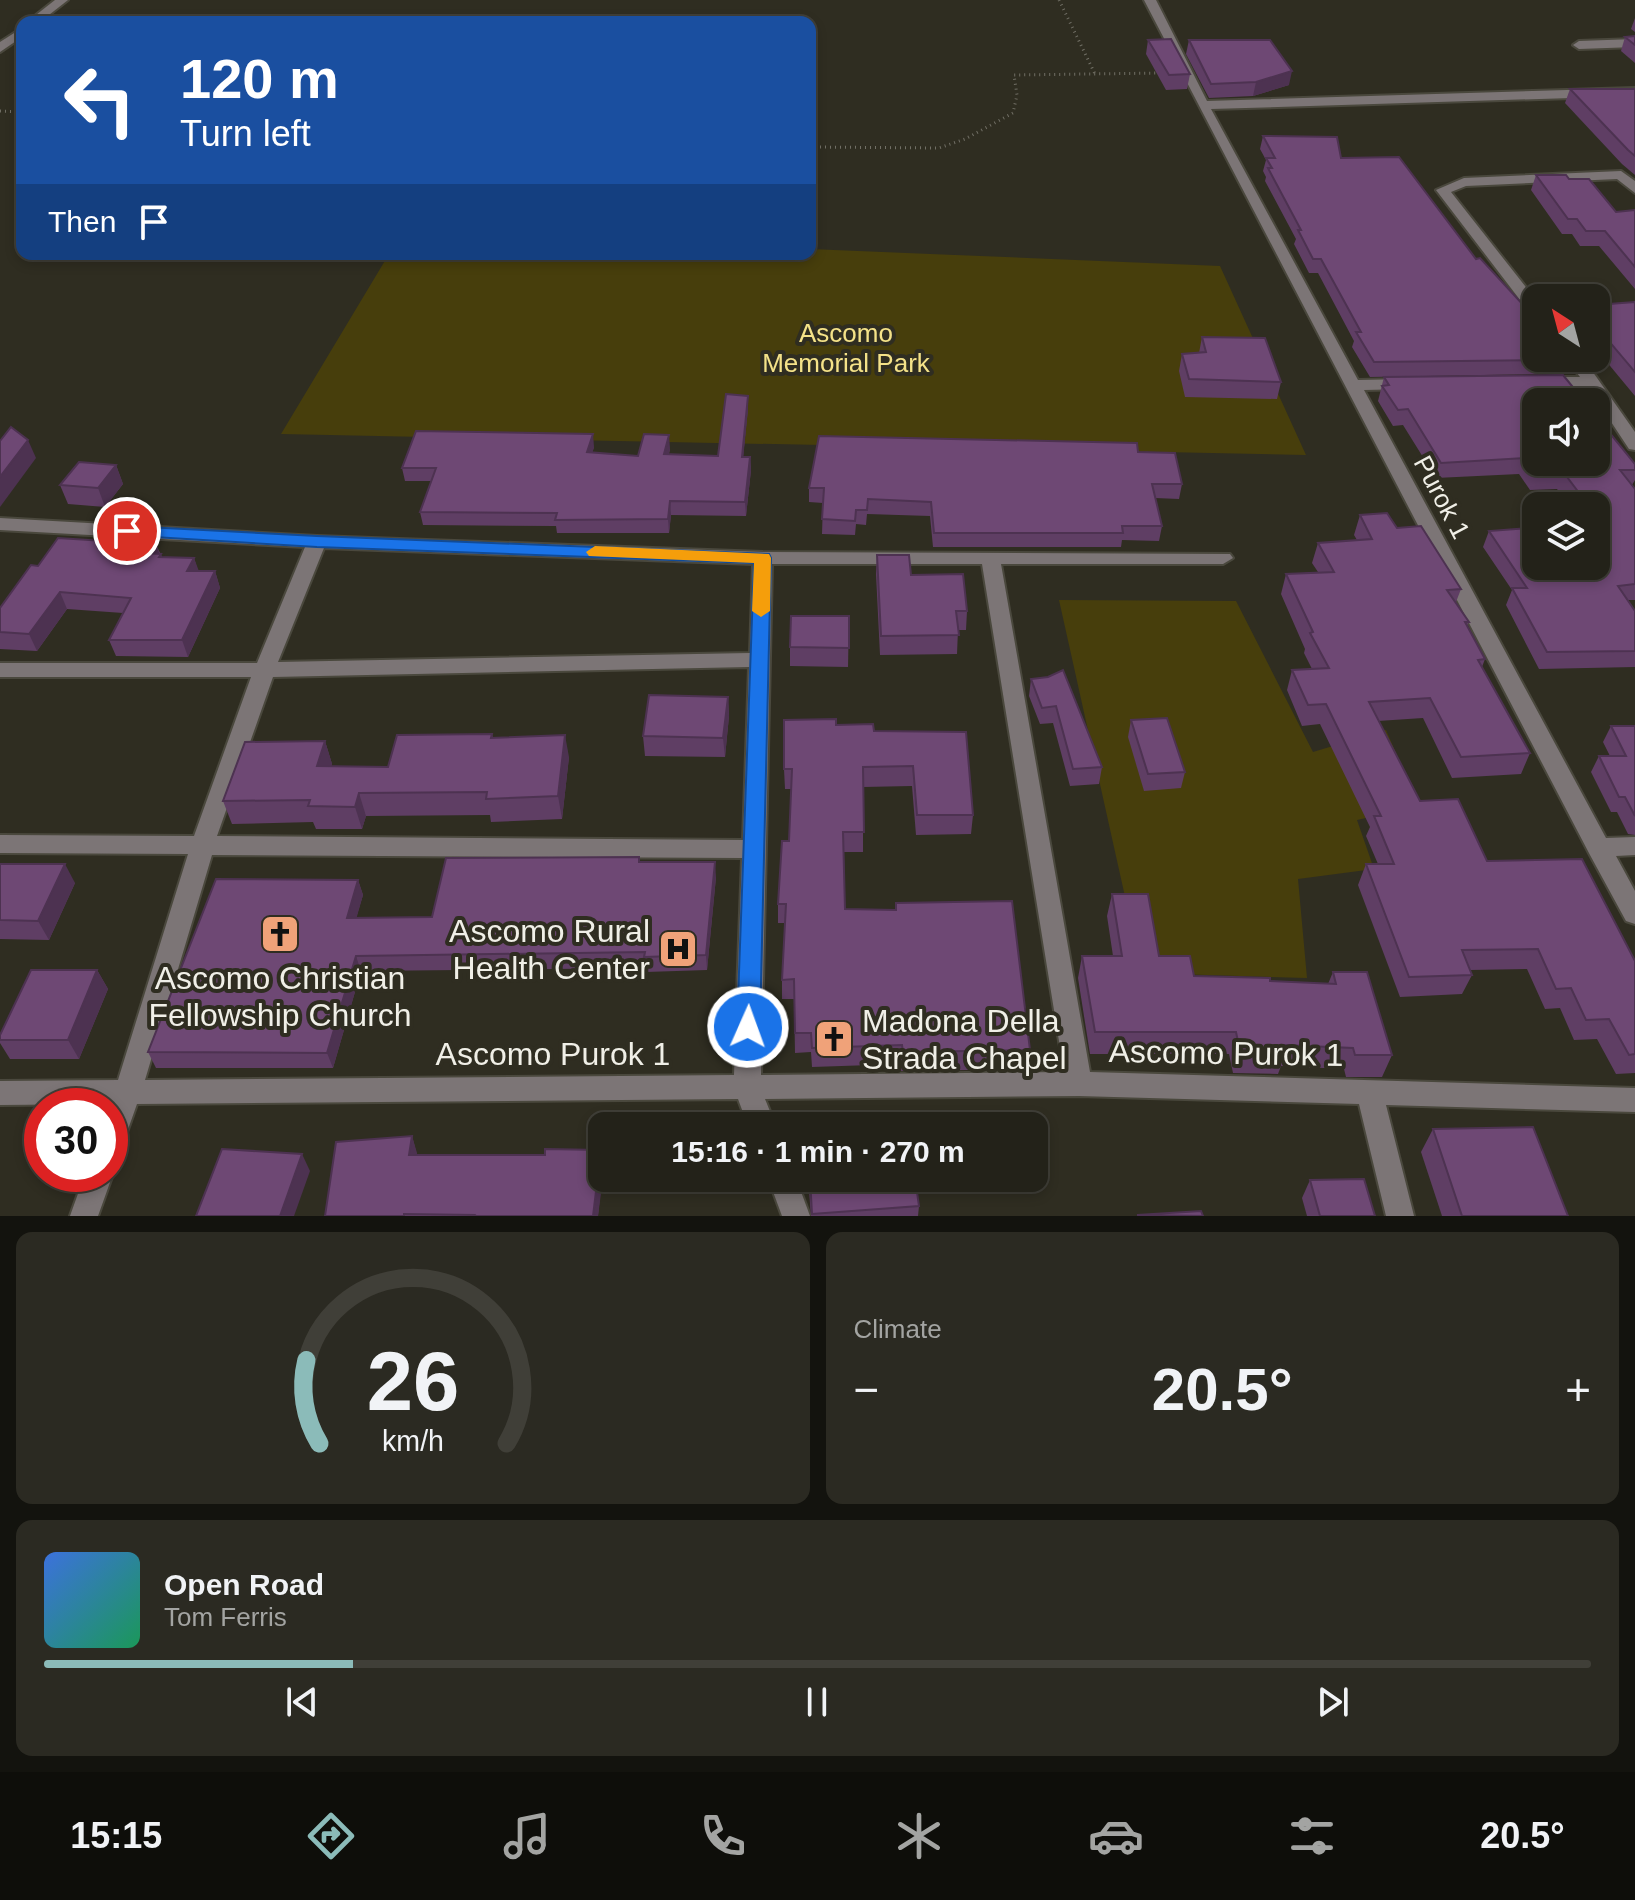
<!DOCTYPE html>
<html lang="en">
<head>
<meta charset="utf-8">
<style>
  :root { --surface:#232219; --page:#2b2a22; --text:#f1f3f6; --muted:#a3a4a2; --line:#403f38; --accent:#8bbbb9 }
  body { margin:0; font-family:Helvetica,sans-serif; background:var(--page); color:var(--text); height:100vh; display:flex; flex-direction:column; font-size:30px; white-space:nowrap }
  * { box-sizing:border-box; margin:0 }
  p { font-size:26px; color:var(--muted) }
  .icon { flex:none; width:44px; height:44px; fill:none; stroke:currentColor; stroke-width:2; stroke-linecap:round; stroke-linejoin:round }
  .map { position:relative; height:1216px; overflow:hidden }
  .details { display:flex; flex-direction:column; gap:16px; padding:16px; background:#13130e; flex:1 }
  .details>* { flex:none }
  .guide { position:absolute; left:16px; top:16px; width:800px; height:244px; border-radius:16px; box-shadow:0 4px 12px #0003,0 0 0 2px var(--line); background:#1a4fa0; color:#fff; overflow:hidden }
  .needle { width:52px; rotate:324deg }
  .tools { position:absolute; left:1522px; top:284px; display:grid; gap:16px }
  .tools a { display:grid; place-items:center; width:88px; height:88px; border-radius:16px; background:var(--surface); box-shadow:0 4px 12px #0003,0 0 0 2px var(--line); font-size:40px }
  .speed { position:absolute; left:24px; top:1088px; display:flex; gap:16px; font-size:40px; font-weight:700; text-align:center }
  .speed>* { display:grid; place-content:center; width:104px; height:104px; border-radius:50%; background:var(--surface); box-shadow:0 4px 12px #0003,0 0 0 2px var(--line); line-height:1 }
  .speed .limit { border:12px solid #d22; background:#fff; color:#111 }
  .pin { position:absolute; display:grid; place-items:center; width:68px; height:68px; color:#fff; margin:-34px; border:4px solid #fff; border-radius:50%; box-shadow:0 2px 8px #0007 }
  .me { position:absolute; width:88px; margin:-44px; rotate:2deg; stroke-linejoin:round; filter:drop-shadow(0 0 6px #0008) }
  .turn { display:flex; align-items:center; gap:28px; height:168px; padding:0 32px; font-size:36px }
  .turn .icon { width:104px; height:104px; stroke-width:2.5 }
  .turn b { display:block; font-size:56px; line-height:68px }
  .then { display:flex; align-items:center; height:76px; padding:0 32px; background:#0003; gap:16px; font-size:30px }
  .big { font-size:60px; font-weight:700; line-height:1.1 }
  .details .tile { flex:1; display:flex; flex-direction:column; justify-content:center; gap:12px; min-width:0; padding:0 28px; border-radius:16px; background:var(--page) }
  .details .dial { align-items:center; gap:0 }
  .dial svg { height:208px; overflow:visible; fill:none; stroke:var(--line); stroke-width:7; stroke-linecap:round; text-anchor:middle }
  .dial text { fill:var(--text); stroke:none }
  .song { display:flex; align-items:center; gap:24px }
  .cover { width:96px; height:96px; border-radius:12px; background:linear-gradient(135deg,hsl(220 70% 55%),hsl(150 70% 35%)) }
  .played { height:8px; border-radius:4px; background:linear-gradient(90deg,var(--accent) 20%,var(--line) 20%) }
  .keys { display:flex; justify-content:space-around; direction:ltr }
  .heat { display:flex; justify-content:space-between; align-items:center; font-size:44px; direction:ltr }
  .details .tiles { flex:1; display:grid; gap:16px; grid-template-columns:1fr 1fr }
  .tile:last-child { grid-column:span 2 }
  .trip { position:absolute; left:588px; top:1112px; width:460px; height:80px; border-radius:16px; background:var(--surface); box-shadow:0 4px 12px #0003,0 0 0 2px var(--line); font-weight:700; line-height:80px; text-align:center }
  .tab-bar { display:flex; height:128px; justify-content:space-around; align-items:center; background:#0e0e0a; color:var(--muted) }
  .tab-bar .icon { width:56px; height:56px }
  .tab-bar .selected { color:var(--accent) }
  .tab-bar b { font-size:36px; color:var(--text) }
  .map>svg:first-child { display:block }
  .green { fill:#473e0c }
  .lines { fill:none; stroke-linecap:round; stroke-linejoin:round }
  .minor-casing { stroke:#4a483d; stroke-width:4 }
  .path { stroke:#716f65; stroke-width:3; stroke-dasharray:1 4; stroke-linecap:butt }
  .minor { fill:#7c7576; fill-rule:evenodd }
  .wall { fill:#5f3e64 }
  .shaded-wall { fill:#4d3251 }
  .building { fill:#6e4874; stroke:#4d3251; stroke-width:2 }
  .route { fill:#1a73e8; stroke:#114b97; stroke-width:2 }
  .slow { fill:#f59e0b }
  .labels { text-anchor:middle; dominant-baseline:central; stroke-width:8; stroke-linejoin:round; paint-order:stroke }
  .park-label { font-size:26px; fill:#f4e288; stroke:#2f2d21 }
  .street-label { font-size:26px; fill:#f0efe7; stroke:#2f2d21 }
  .near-poi-label { font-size:32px; fill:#f0efe7; stroke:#2f2d21; text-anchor:end }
  .near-street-label { font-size:32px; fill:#f0efe7; stroke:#2f2d21 }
</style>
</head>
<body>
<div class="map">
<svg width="1635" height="1216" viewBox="0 0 1635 1216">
  <rect width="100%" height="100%" fill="#2f2d21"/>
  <!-- green -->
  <g class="green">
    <polygon points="810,249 1220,266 1306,455 281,434 389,254 810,254"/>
    <polygon points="1059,600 1236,601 1313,752 1386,730 1419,806 1357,820 1374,869 1298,879 1307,978 1142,973"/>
  </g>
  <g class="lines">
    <!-- minor casing -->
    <g class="minor-casing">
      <g id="minor">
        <polygon points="55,0 68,0 40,22 27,22"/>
        <polygon points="1144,0 1156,0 1207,101 1635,88 1635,96 1211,109 1358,380 1408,379 1416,384 1408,389 1364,390 1606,838 1635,837 1635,855 1616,856 1635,891 1635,924 1626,921 1590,855"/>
        <polygon points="22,28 22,37 0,52 0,42"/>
        <polygon points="1635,39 1635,47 1579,49 1573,45 1579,41"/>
        <polygon points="1621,171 1635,181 1635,193 1617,179 1466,186 1451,192 1536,300 1536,315 1530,313 1436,190 1464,178"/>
        <polygon points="1566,358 1583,358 1635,432 1635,450 1629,449 1588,387 1538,386 1536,382 1544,377 1580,377"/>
        <path d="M0,518L317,536L763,552L1230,554L1233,558L1223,564H1001L1090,1072L1635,1088V1112L1386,1105L1414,1216H1386L1359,1104L1079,1096L765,1099L776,1126H748L738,1099L137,1104L120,1152L110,1156V1104L0,1105V1081L118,1080L188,854L0,853V835L194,836L251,677H0V663H257L305,547L0,530ZM324,548L753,564L750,653L278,662ZM772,564H982L1064,1072L761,1075ZM749,667L743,840L217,836L273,677ZM212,855L742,858L734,1075L145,1080Z"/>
        <polygon points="110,1167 113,1174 98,1216 70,1216 85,1174 110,1174"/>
        <polygon points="768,1178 796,1178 810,1216 782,1216"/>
      </g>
    </g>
    <!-- path -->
    <g class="path">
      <polyline points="1059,0 1095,74"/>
      <polyline points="0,111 22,112"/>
      <polyline points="810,147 939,148 965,139 1013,113 1017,95 1014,75 1162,73"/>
    </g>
    <!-- minor -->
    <use href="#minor" class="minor"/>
  </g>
  <!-- wall -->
  <g class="wall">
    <polygon points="1635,18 1635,32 1631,29"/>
    <polygon points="1635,36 1635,63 1621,51 1625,37"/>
    <polygon points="1148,40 1190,74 1187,89 1166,90 1146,54"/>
    <polygon points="1189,40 1289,85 1253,96 1209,98 1186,54"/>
    <polygon points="1570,89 1635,89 1635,175 1622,164 1565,103"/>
    <polygon points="1263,136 1341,158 1536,358 1564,358 1562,364 1547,365 1544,374 1370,377 1352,347 1354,341 1318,273 1309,273 1294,244 1296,239 1265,181 1266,177 1263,171 1266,160 1260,149"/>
    <polygon points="1536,175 1569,179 1616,212 1635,210 1635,289 1599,246 1580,246 1572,234 1562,234 1531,190"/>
    <polygon points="1635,302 1635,396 1596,349 1596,305"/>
    <polygon points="1202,337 1281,382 1277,399 1185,397 1179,371 1182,354 1199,353"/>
    <polygon points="1384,377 1635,464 1635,480 1632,485 1635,489 1635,600 1628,600 1635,611 1635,667 1539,669 1506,605 1512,590 1483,547 1489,531 1536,566 1596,566 1596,506 1570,506 1557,489 1530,490 1519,474 1436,478 1403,425 1393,426 1378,401"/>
    <polygon points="748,409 743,457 750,457 751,470 746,516 671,515 669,533 557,533 556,526 423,525 420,512 431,481 405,481 402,468 594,447 592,453 638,456 670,449 669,454 718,456"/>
    <polygon points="1138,452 1182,484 1179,499 1155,498 1162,526 1159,541 1122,540 1121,547 933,547 930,516 867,514 866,525 856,524 855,535 822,534 823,503 809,502 809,488"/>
    <polygon points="116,465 123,484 105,507 68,504 60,485"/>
    <polygon points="1360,515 1397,528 1461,589 1456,602 1469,622 1467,626 1485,659 1482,667 1530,753 1521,774 1452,778 1423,718 1378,721 1420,801 1487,861 1635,961 1635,1073 1616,1074 1597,1039 1574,1040 1560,1008 1545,1009 1527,969 1470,970 1472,975 1462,994 1400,997 1358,885 1366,864 1378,864 1366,836 1370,827 1320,724 1302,726 1287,690 1292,670 1312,669 1304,653 1305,649 1281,594 1286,574 1318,572 1312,563 1318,543 1357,540 1354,535"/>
    <polygon points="154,540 162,557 194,558 198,571 215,571 220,588 188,657 116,656 109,640 123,613 67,609 37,651 0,649 0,608 38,566 120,542"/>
    <polygon points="877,555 911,575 967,611 966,630 958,630 957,654 880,655 876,574"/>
    <polygon points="849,616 848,667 790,666 790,647"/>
    <polygon points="1048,677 1102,767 1099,784 1070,786 1053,723 1040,724 1029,696 1031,679"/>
    <polygon points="728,697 729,716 725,757 645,756 643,736"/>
    <polygon points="1131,720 1185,772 1181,788 1144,791 1128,737"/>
    <polygon points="836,725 874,731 973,815 971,834 916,835 912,786 863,787 863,852 844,852 845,909 895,910 896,903 1030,1050 1026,1069 901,1071 901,1064 812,1067 811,1052 795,1053 794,999 782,999 782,980 785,923 778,923 778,904 789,841 791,789 785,789 784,769"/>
    <polygon points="1611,726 1635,726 1635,835 1628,834 1617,812 1611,812 1591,772 1599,756 1610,756 1603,742"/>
    <polygon points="492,734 493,738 569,757 562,819 491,822 490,815 366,816 362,829 316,829 313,822 232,824 223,801 325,741 332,764 331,766 388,767"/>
    <polygon points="640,862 716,877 707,970 646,972 646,968 361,971 333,1068 156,1068 148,1052 358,880 363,895 356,918 432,917"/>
    <polygon points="0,864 75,883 49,940 0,939"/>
    <polygon points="1112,894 1159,956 1194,976 1328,984 1333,972 1392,1055 1382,1077 1346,1077 1344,1069 1281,1066 1278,1074 1233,1073 1229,1054 1090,1054 1078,978 1082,956 1113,956 1107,916"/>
    <polygon points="97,970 108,989 79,1059 10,1059 0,1043 0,1035"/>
    <polygon points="1433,1129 1568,1216 1442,1216 1421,1152"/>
    <polygon points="412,1136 417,1155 545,1155 601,1150 602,1178 598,1216 325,1216"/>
    <polygon points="808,1178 915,1178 919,1206 918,1216 811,1216"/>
    <polygon points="1310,1180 1375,1216 1307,1216 1302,1198"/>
  </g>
  <!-- shaded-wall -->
  <g class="shaded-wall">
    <polygon points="1292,71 1289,85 1253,96 1256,82"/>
    <polygon points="748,396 748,409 742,470 742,457"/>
    <polygon points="593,434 594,447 589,466 587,452"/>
    <polygon points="669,435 670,449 665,467 664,454"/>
    <polygon points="28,440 36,458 0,507 0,477"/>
    <polygon points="750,457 751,470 746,516 745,502"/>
    <polygon points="116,465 123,484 105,507 98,488"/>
    <polygon points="670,501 671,515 669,533 668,519"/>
    <polygon points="154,540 160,555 161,554 167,570 145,553"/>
    <polygon points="194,558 200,574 187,571"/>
    <polygon points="215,571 220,588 188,657 182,640"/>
    <polygon points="60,592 67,609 37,651 29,634"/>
    <polygon points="728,697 729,716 725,757 723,738"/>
    <polygon points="565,735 569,757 562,819 558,796"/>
    <polygon points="325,741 332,764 324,789 317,766"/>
    <polygon points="359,793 366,816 362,829 355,807"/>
    <polygon points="715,862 716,877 707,970 706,955"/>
    <polygon points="65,864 75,883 49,940 38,921"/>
    <polygon points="358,880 363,895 352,934 347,918"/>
    <polygon points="356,956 361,971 333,1068 327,1053"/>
    <polygon points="97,970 108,989 79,1059 68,1040"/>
    <polygon points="412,1136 417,1153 415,1172 409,1155"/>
    <polygon points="601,1150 603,1178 598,1216 593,1216"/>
    <polygon points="302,1154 310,1171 294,1216 280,1216"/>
  </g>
  <!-- building -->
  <g class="building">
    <polygon points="1635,36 1635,45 1625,37"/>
    <polygon points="1171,39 1190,74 1169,75 1148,40"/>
    <polygon points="1189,40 1270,40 1292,71 1256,82 1211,84"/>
    <polygon points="1570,89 1635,89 1635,156 1628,150"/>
    <polygon points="1263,136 1337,137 1341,158 1399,157 1476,259 1480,258 1527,309 1536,309 1536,358 1547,358 1549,360 1374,362 1356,332 1361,332 1321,259 1313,259 1298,230 1301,230 1268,168 1272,168 1266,158 1275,158"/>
    <polygon points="1536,175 1566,175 1569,179 1589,179 1616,212 1635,210 1635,267 1605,231 1586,231 1577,219 1568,219"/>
    <polygon points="1635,302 1635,372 1596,326 1596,305"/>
    <polygon points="1202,337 1265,338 1281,382 1189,379 1182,354 1206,352"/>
    <polygon points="1563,375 1585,402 1536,402 1536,462 1596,462 1596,416 1635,464 1635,470 1620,470 1635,489 1635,584 1618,586 1635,611 1635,651 1547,652 1512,588 1527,588 1489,531 1529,528 1536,538 1536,566 1596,566 1596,535 1610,533 1596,515 1596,506 1589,506 1564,473 1536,474 1525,458 1441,463 1408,409 1398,410 1382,386 1389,385 1384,377"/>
    <polygon points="726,394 748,396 742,457 750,457 745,502 670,501 668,519 555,520 557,513 420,512 436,468 402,468 416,431 593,434 587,452 638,456 644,434 669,435 664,454 718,456"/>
    <polygon points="11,427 28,440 0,477 0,441"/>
    <polygon points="819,436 1137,443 1138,452 1175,453 1182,484 1152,484 1162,526 1122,526 1123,533 934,533 931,502 868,499 867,510 856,510 855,521 822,519 824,488 809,488"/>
    <polygon points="79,462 116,465 98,488 60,485"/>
    <polygon points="1387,513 1397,528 1421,526 1461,589 1447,590 1469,622 1465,622 1485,659 1478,660 1530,753 1461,757 1430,698 1369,702 1420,801 1458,799 1487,861 1582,859 1635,961 1635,1054 1629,1055 1609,1019 1586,1020 1571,988 1556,989 1538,949 1462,950 1472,975 1409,977 1366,864 1394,864 1374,816 1381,816 1326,704 1308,705 1292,670 1329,668 1310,633 1313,632 1286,574 1334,572 1318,543 1372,539 1360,515"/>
    <polygon points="123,537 154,540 145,553 161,554 159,557 194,558 187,571 215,571 182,640 109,640 131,598 60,592 29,634 0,632 0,608 31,565 38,566 58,538 120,542"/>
    <polygon points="877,555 909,555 911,575 963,574 967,611 956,611 959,635 881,636"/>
    <polygon points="791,616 849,616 849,648 790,647"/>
    <polygon points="1063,670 1102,767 1073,769 1056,706 1042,708 1031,679 1048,677"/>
    <polygon points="649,695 728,697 723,738 643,736"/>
    <polygon points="1167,718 1185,772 1148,774 1131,720"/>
    <polygon points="836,719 836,725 873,724 874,731 966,732 973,815 917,815 913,766 863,767 864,832 843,832 845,909 896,910 896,903 1012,901 1030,1050 903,1052 902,1045 812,1048 811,1033 795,1033 794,979 782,980 786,904 778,904 782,841 789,841 792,769 784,769 784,720"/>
    <polygon points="1611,726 1635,726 1635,816 1625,797 1619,797 1599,756 1626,756"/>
    <polygon points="492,734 491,738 565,735 558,796 486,799 487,792 359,793 355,807 308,806 310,800 223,801 245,742 325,741 317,766 388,767 397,735"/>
    <polygon points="639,857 639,862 715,862 706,955 644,957 645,952 356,956 327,1053 148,1052 216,879 358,880 347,918 432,917 446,858"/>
    <polygon points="0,864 65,864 38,921 0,920"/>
    <polygon points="1112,894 1148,894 1159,956 1190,956 1194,976 1270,978 1270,981 1336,984 1333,972 1367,972 1392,1055 1355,1055 1353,1048 1284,1045 1286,1052 1240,1051 1236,1032 1095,1032 1082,956 1122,956"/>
    <polygon points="31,970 97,970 68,1040 0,1040 0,1035"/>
    <polygon points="907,1119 908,1126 810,1126"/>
    <polygon points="1533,1127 1568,1216 1462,1216 1433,1129"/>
    <polygon points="412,1136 409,1155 545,1155 545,1149 601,1150 593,1216 473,1216 474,1215 404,1214 404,1216 325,1216 336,1142"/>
    <polygon points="222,1149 302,1154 280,1216 196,1216"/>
    <polygon points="810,1178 915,1178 919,1206 812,1214"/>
    <polygon points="1364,1179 1375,1216 1320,1216 1310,1180"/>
    <polygon points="1201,1211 1203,1216 1137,1215"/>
  </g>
  <!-- route -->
  <polygon class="route" points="127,526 317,536 769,554 771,558 760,1027 757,1034 748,1037 740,1034 737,1027 754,563 317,547 121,535 118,531 121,527"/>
  <!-- slow -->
  <polygon class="slow" points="595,546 769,554 771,558 770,611 761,617 752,611 754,563 589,556 586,552"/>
  <!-- icons -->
  <defs>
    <g id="church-square" transform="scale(2)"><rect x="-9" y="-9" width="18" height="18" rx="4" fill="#f0a279" stroke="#2f2d21"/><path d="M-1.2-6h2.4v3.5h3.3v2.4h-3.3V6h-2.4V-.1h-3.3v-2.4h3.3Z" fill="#111"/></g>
    <g id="hospital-square" transform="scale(2)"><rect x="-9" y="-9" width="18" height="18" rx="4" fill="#f0a279" stroke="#2f2d21"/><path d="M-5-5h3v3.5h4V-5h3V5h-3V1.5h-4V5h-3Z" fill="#111"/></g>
  </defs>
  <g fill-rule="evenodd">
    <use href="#church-square" x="280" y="934"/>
    <use href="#hospital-square" x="678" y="949"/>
    <use href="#church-square" x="834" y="1039"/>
  </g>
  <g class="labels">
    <!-- park labels -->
    <g class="park-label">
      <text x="846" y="333">Ascomo<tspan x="846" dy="30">Memorial Park</tspan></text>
    </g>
    <!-- street labels -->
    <g class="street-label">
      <text transform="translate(1442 497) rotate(62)">Purok 1</text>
    </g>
    <!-- near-poi labels -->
    <g class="near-poi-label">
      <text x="650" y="931">Ascomo Rural<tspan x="650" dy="37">Health Center</tspan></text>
      <text x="280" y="978" text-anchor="middle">Ascomo Christian<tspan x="280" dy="37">Fellowship Church</tspan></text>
      <text x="862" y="1021" text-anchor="start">Madona Della<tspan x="862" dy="37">Strada Chapel</tspan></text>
    </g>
    <!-- near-street labels -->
    <g class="near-street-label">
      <text transform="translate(1226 1053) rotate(1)">Ascomo Purok 1</text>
      <text x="553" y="1054">Ascomo Purok 1</text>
    </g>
  </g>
</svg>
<div class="tools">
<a><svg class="needle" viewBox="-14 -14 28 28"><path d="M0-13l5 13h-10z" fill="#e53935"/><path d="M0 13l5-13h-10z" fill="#a3a4a2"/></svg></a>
<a><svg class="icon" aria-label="sound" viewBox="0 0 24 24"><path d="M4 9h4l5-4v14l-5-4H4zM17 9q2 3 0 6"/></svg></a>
<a><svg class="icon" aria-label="layers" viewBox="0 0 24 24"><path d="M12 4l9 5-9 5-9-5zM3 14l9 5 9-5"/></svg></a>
</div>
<div class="speed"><div class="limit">30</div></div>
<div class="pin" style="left:127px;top:531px;background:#d93025"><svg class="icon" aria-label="arrive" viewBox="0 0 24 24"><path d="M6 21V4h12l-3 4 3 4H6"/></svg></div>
<svg class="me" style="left:748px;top:1027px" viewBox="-20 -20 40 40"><circle r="17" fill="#1a73e8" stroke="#fff" stroke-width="3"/><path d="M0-11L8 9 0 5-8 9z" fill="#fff"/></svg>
<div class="trip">15:16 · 1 min · 270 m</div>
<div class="guide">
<div class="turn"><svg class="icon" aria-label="left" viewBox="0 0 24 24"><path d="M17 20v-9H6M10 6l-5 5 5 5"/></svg><div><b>120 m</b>Turn left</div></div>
<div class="then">Then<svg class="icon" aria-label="arrive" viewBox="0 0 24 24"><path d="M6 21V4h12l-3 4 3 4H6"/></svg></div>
</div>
</div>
<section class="details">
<div class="tiles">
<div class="tile dial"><svg viewBox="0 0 100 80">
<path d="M14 69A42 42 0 1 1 86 69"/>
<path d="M14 69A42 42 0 0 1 9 37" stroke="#8bbbb9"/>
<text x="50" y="56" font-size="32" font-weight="700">26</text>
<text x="50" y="72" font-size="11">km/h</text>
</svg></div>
<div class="tile"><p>Climate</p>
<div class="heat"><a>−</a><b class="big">20.5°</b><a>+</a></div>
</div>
<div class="tile">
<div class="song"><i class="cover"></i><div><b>Open Road</b><p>Tom Ferris</p></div></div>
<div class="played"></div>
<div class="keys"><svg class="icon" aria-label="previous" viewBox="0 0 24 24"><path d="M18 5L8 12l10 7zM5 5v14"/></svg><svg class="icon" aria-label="pause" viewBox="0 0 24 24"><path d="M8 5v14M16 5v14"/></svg><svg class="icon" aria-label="next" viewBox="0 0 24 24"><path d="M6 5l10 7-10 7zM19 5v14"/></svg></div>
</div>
</div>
</section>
<nav class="tab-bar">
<b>15:15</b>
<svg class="icon selected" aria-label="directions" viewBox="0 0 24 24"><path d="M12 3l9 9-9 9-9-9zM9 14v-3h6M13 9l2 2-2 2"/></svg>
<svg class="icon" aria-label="music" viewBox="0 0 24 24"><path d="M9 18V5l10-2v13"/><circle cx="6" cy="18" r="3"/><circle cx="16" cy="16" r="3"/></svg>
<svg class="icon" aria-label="phone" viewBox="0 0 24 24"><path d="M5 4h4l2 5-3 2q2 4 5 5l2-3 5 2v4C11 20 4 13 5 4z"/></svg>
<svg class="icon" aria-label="climate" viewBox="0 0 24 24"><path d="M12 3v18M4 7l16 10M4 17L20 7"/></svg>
<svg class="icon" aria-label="car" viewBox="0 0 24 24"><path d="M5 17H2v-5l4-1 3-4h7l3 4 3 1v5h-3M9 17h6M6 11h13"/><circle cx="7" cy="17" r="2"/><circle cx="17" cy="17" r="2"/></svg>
<svg class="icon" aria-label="filters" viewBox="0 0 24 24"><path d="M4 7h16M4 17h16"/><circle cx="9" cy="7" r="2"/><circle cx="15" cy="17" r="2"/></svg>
<b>20.5°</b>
</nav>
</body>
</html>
